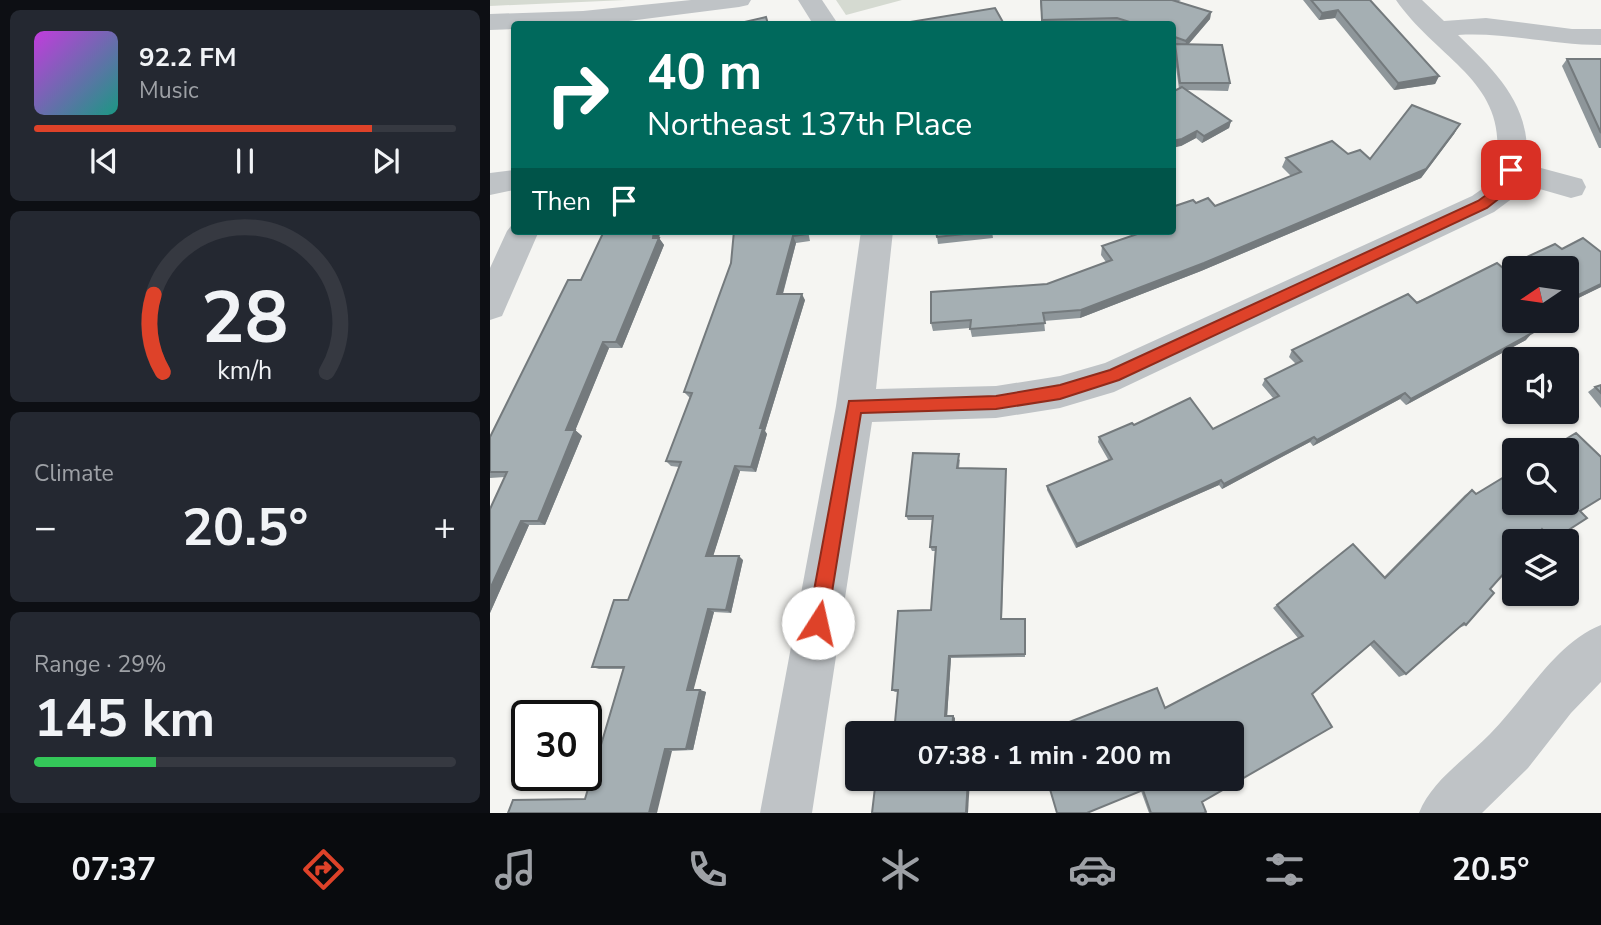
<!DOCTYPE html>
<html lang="en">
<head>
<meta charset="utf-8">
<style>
  :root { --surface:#171b24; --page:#242831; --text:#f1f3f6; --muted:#9ea1a6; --line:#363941; --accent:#de4229 }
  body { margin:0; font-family:"Nunito Sans",sans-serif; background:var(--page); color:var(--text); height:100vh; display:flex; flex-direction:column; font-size:26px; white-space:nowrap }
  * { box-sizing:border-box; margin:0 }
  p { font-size:23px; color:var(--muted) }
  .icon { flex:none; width:38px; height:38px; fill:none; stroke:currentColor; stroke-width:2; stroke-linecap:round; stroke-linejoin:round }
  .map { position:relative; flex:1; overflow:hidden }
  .side { display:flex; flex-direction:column; gap:10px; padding:10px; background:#0d0f14; width:490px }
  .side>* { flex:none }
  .top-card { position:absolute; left:21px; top:21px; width:665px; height:214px; border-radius:7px; box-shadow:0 2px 5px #0004; background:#00695c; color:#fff; overflow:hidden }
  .needle { width:46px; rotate:257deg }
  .buttons { position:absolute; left:1012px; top:256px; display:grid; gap:14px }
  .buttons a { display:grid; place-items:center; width:77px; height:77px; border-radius:7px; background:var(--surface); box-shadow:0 2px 5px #0004; font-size:35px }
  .speed { position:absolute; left:21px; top:700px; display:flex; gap:14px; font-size:35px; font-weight:700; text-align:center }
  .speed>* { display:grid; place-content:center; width:91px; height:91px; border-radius:50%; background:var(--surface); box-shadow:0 2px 5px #0004; line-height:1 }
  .speed .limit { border:4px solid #111; border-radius:10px; background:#fff; color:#111 }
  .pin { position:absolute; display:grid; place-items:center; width:60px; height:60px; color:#fff; margin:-30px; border-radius:14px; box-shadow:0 4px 10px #0006 }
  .me { position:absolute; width:77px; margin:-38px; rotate:10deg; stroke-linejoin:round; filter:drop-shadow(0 0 5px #0008) }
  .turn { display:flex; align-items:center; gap:24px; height:147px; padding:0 21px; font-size:32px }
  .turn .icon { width:91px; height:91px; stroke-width:2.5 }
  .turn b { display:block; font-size:49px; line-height:60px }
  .then { display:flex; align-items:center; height:66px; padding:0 21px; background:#0003; gap:14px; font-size:26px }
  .big { font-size:52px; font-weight:700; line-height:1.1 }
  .side .widget { flex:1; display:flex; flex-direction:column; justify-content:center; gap:10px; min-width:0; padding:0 24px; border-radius:10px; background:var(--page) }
  .side .dial { align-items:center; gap:0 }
  .dial svg { height:182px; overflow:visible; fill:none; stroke:var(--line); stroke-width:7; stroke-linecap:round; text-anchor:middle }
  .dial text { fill:var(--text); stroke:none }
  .song { display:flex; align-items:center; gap:21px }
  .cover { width:84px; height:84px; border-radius:10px; background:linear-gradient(135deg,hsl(290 70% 55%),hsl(170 70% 35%)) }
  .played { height:7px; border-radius:4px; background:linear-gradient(90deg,var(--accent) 80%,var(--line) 80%) }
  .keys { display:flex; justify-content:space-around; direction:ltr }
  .heat { display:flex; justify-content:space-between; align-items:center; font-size:38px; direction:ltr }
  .charge { height:10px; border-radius:5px; background:linear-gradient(90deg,#34c759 29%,var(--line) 0) }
  .trip { position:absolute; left:355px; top:721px; width:399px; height:70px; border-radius:7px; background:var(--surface); box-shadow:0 2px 5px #0004; font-weight:700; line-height:70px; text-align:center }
  .menu { display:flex; height:112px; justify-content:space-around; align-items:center; background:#090b0e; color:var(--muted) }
  .menu .icon { width:49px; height:49px }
  .menu .active { color:var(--accent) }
  .menu b { font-size:32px; color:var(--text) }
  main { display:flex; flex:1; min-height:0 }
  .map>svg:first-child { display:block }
  .green { fill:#d5dad1 }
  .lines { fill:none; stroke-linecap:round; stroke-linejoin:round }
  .minor { fill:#bfc3c6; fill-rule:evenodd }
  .wall { fill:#8e969a }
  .shaded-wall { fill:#747a7d }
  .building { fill:#a5afb3; stroke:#747a7d; stroke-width:2 }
  .route { fill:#de4229; stroke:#902b1b; stroke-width:2 }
</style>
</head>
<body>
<main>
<section class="side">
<div class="widget">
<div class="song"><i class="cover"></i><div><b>92.2 FM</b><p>Music</p></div></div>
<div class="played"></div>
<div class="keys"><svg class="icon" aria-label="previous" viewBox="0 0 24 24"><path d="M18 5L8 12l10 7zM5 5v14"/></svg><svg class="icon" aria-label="pause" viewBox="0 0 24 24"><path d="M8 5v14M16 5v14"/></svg><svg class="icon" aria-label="next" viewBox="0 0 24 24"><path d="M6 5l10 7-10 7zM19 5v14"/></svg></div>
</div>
<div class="widget dial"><svg viewBox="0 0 100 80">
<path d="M14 69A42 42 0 1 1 86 69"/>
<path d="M14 69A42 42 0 0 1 10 35" stroke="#de4229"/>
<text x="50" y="56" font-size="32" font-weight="700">28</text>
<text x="50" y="72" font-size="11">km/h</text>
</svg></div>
<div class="widget"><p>Climate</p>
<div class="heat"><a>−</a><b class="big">20.5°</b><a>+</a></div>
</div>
<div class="widget"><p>Range · 29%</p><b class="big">145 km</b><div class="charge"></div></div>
</section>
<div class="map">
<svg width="1111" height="813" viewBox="0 0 1111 813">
  <rect width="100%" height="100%" fill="#f5f5f2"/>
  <!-- green -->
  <g class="green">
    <polygon points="0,0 136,0 0,6"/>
    <polygon points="346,0 412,0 356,15"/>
  </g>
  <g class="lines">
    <!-- minor -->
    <g class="minor">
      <polygon points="201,0 261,0 258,5 249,7 115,24 24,24 24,29 0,30 0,14 93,11"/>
      <polygon points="308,0 332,0 348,24 323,24"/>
      <path d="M906,0H932L954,21L996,18L1082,29H1111V45C1063,45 1016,32 968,35C1006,72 1043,107 1036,164L1092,179L1096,187L1092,195L1081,198L1032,184L1027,195L1004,212L624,392L570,408L506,418L382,422L322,813H270L346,406L371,231H403L386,389L506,386L570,376L615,363L982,196L1002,182C1029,84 951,65 906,0Z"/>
      <polygon points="24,170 24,190 0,195 0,173"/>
      <polygon points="24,222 24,231 49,231 12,316 0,320 0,268 17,231"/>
      <path d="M1111,625V682L1081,713L1038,768L992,813H929C942,780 976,759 1000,734C1035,699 1065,643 1111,625Z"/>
    </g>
  </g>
  <!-- wall -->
  <g class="wall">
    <polygon points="550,0 691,0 687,2 721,12 720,19 698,45 740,83 738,91 697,90 741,121 739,128 712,143 706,138 691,146 689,89 684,52 685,45 682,44 682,24 552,24"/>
    <polygon points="813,0 880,0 949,76 945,84 904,90 845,18 829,20"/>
    <polygon points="1077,59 1111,59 1111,148 1109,148 1072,66"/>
    <polygon points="970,124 964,134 931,178 711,271 590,318 554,321 555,331 482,337 480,328 443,331 441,323 557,284 616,262 611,255 612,246 682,231 706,203 725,206 801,176 792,167 796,158 858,154 880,159"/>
    <polygon points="114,231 170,231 169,238 174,245 132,348 119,348 85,430 92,436 55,525 39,525 0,613 15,477 0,478 0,437 91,280"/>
    <polygon points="244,231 318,231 320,241 306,243 293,294 315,300 275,431 277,434 266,472 250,471 223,556 253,560 241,613 224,612 203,690 210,690 216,692 203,750 182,751 95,799 133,669 109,669 102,667 138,600 189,467 181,466 176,461 200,398 194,392 241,263"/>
    <polygon points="502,231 503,238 448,244 447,237"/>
    <polygon points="1072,249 1111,252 1111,287 1076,304 1076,268 1035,327 1036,340 916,405 910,399 823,446 820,442 732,489 729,485 586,548 557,490 557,486 619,461 608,442 609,437 644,425 723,429 783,398 772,385 775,379 806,364 799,357 802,350 1013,268"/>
    <polygon points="1111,385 1111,408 1098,392 1105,387"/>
    <polygon points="470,459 469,468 516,474 512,619 535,619 535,657 461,658 457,716 465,718 464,733 408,692 405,692 402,690 441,610 445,551 442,551 440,547 443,520 418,520 416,516"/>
    <polygon points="982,490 986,494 1090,511 1097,518 1062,541 1051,541 1047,536 1000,589 976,625 969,628 916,674 909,677 880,645 822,694 712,802 714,813 659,813 651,791 675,708 808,638 783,608 863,544 894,577 975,495"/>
  </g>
  <!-- shaded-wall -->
  <g class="shaded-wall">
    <polygon points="848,10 845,18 829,20 832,13"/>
    <polygon points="721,12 720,19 695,48 696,41"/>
    <polygon points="949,76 945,84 904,90 908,83"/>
    <polygon points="741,121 739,128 712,143 714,136"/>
    <polygon points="970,124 964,134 931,178 711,271 590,318 591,310"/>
    <polygon points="707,131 706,138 691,146 682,148 682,141"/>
    <polygon points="164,231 170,231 169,240 169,238 174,245 132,348 126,342 163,238"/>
    <polygon points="303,236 306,243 291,300 287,294"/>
    <polygon points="1111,284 1111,287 1076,304 1076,301"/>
    <polygon points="312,294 315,300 275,431 277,434 266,472 261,467 270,428"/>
    <polygon points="1043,320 1049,320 1027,332 1033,326"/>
    <polygon points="1042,333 1036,340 916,405 921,399"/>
    <polygon points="113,342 119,348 83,436 76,430"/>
    <polygon points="915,393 910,399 823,446 827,440"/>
    <polygon points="85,430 92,436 55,525 48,521"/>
    <polygon points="824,437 820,442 732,489 734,484"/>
    <polygon points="245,466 250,471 222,560 216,556"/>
    <polygon points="731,480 729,485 586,548 587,544"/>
    <polygon points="31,521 39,525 0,613 0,589"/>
    <polygon points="249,556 253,560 241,613 236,610"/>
    <polygon points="218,609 224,612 203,692 197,690"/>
    <polygon points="459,656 461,658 457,718 455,716"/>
    <polygon points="210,690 216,692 203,750 196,749"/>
    <polygon points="463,716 465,718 464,733 462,733"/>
    <polygon points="175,749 182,751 167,813 159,813"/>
    <polygon points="478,779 480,779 478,813 476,813"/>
  </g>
  <!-- building -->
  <g class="building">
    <polygon points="551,0 682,0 721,12 696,41 682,36 682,24 646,24 627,18 552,20"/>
    <polygon points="821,0 880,0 949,76 908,83 848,10 832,13"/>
    <polygon points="505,8 514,24 408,24"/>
    <polygon points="276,17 278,24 246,24"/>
    <polygon points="685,44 732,45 740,83 690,83"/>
    <polygon points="1077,59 1111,59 1111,133"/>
    <polygon points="692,87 741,121 714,136 707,131 692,139 682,141 682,92"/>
    <polygon points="922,105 970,124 936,169 714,263 591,310 553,313 555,323 480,329 481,320 441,323 441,292 557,284 622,260 612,246 656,231 682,231 682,207 703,200 706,203 718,198 725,206 811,172 796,158 842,141 858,154 870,150 880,159"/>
    <polygon points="114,231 164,231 163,238 169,238 126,342 113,342 76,430 85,430 48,521 31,521 0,589 0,509 17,472 0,472 0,437 78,280 91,280"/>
    <polygon points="244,231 316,231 317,234 303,236 287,294 312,294 270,428 273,428 261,467 245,466 216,556 249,556 236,610 218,609 197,690 210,690 196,749 175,749 159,813 18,813 23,800 95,799 134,667 102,667 124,600 138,600 191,462 176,461 202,393 194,392 241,263"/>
    <polygon points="446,231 502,231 447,237"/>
    <polygon points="1093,238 1111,252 1111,284 1076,301 1076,268 1024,268 1024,320 1043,320 1033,326 1042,333 921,399 915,393 827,440 824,437 734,484 731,480 587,544 557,486 622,459 609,437 642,423 644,425 700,398 723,429 789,396 775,379 812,361 802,350 918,294 927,303 1007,263 1013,268 1065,244 1072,249"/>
    <polygon points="1111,385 1111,393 1105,387"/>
    <polygon points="1086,433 1111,457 1111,498 1090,511 1097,518 1063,540 1052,529 1043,541 1024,541 1024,562 1000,589 1004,593 976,625 974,623 916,674 884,641 822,694 842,727 712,802 716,812 714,813 661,813 653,790 597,813 567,813 557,779 742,779 742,733 551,733 667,688 675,708 813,636 787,605 863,544 895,578 982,490 986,494 1024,471 1024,502 1076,502 1076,450 1058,450"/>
    <polygon points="423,453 469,454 467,468 516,469 511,619 535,619 535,654 459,656 455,716 463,716 462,733 404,733 408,690 402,690 408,611 441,610 446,547 440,547 443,516 416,516"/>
    <polygon points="386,779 478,779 476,813 382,813"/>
  </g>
  <!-- route -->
  <polygon class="route" points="1021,165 1027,170 1020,190 997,208 629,380 570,399 506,409 371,413 337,623 335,630 328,633 321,630 318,623 359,401 506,396 570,385 620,370 988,201 1010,185 1014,170"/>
</svg>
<div class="buttons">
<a><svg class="needle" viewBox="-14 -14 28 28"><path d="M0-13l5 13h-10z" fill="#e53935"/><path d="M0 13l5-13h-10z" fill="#9ea1a6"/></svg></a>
<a><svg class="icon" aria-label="sound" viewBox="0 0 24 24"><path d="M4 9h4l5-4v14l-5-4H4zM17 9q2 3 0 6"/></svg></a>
<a><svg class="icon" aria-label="search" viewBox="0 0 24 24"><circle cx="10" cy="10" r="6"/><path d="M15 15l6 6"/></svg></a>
<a><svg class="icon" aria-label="layers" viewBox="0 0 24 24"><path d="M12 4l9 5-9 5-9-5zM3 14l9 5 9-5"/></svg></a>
</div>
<div class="speed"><div class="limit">30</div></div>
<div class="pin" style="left:1021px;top:170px;background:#d93025"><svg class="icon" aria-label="arrive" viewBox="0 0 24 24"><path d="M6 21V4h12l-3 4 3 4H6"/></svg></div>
<svg class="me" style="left:328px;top:623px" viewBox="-20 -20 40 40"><circle r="19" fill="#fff"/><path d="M0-13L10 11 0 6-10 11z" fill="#de4229"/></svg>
<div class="trip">07:38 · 1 min · 200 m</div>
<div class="top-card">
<div class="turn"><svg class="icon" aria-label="right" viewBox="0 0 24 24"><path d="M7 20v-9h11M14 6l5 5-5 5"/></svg><div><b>40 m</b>Northeast 137th Place</div></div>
<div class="then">Then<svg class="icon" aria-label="arrive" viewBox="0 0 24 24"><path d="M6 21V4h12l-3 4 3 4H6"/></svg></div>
</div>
</div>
</main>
<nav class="menu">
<b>07:37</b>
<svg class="icon active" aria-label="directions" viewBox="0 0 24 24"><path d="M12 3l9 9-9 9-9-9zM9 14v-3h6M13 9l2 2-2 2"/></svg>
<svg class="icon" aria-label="music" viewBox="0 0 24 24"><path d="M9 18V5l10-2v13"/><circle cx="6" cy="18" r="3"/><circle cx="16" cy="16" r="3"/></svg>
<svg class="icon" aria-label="phone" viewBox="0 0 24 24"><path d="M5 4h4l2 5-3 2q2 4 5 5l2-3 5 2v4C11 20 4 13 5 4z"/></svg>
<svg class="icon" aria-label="climate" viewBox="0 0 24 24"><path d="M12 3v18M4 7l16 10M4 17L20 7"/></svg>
<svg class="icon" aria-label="car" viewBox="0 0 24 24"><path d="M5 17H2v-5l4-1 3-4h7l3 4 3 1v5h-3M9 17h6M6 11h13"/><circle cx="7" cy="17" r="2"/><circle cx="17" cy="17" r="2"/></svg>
<svg class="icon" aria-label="filters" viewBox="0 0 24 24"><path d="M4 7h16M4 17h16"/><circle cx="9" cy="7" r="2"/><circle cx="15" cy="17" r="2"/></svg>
<b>20.5°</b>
</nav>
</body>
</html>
